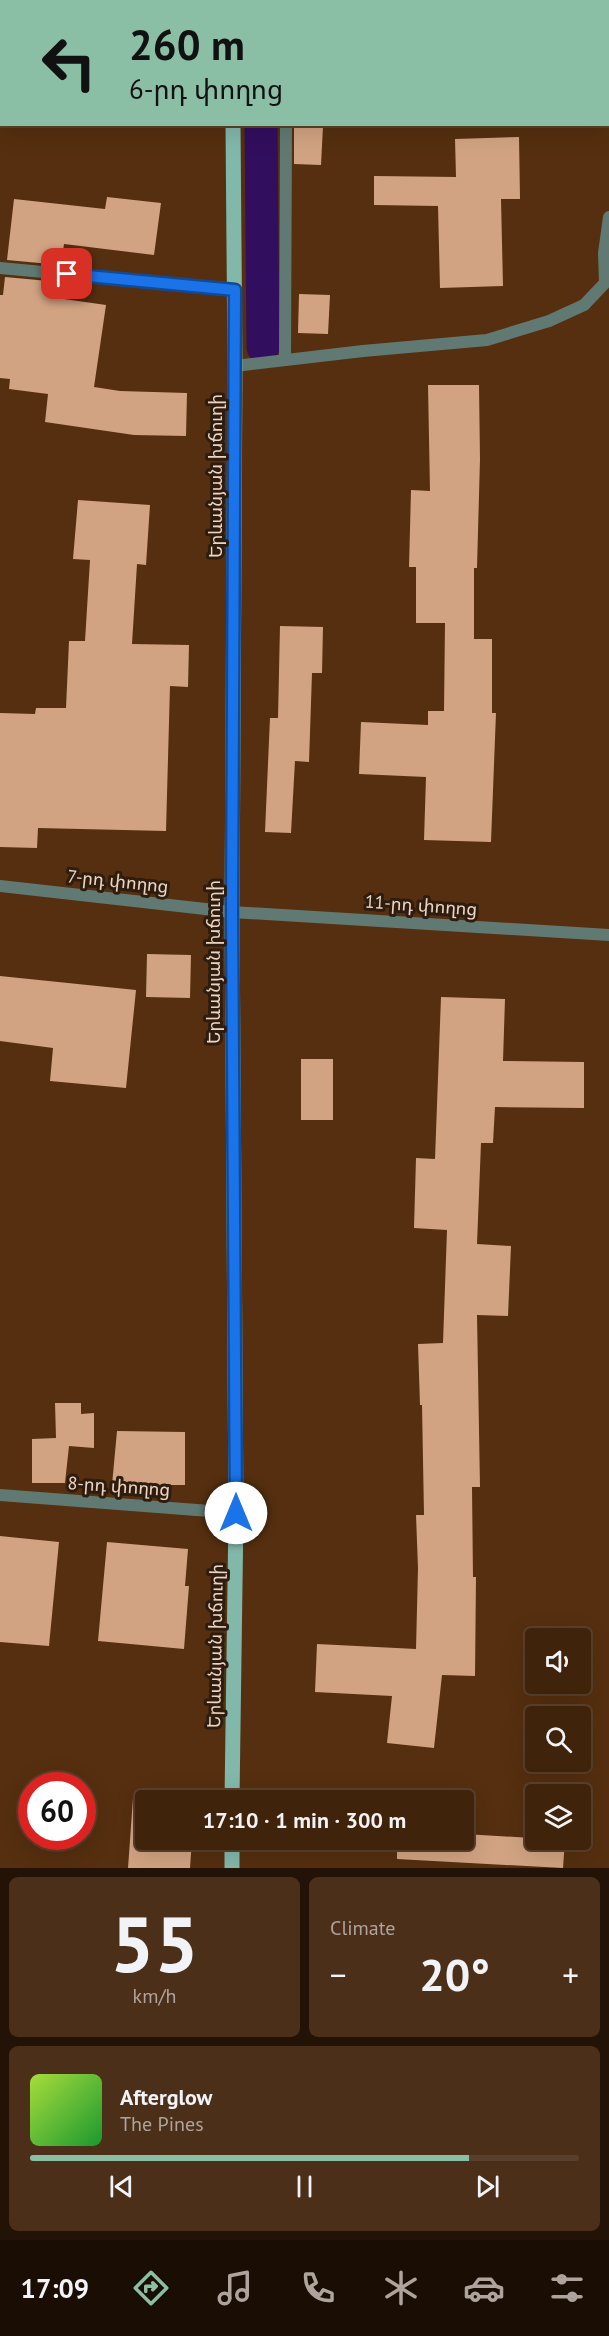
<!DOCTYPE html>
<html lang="en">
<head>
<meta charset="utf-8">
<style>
  :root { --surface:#40230b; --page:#4b2f19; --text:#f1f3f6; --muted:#aea49d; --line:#59402c; --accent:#8abfa5 }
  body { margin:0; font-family:"PT Sans","Noto Sans Armenian",sans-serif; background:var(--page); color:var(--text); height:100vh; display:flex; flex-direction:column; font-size:22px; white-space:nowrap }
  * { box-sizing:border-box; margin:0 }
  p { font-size:20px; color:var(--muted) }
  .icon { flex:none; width:33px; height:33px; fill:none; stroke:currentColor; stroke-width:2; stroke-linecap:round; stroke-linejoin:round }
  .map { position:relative; height:1868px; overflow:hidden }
  .drawer { display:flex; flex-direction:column; gap:9px; padding:9px; background:#231306; flex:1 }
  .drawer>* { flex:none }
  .banner { position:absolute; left:0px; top:0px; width:609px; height:126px; box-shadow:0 6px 24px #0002,0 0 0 2px var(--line); background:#8abfa5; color:#111; overflow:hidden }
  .controls { position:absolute; left:525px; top:1628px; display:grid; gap:12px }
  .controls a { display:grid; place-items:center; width:66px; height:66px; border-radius:6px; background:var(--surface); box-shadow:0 6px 24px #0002,0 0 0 2px var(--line); font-size:30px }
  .speed { position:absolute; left:18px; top:1772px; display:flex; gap:12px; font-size:30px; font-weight:700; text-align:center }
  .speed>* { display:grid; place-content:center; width:78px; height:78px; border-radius:50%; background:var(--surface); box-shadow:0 6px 24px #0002,0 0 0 2px var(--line); line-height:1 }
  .speed .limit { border:9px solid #d22; background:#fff; color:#111 }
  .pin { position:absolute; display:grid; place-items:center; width:51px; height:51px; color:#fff; margin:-26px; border-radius:12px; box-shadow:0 3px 9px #0006 }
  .me { position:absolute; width:66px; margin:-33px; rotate:0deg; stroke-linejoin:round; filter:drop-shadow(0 0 4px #0008) }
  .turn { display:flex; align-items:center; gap:21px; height:126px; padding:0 30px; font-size:27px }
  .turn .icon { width:78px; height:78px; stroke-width:2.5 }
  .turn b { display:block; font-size:42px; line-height:51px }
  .big { font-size:45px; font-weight:600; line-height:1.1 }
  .drawer .tile { flex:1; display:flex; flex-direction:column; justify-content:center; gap:9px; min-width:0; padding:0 21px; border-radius:9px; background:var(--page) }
  .drawer .dial { align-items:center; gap:0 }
  .dial b { font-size:78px; line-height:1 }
  .song { display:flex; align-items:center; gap:18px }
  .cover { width:72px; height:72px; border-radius:9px; background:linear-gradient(135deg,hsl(80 70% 55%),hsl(130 70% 35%)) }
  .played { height:6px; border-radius:3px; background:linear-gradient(90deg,var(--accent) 80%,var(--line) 80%) }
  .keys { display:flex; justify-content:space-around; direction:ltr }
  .heat { display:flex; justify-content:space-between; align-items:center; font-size:33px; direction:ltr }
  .drawer .tiles { flex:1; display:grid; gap:9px; grid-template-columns:1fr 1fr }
  .tile:last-child { grid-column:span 2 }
  .trip { position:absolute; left:135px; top:1790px; width:339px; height:60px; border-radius:6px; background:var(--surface); box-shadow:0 6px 24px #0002,0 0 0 2px var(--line); font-weight:600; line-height:60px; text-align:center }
  .menu { display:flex; height:96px; justify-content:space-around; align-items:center; background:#1a0e04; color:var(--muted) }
  .menu .icon { width:42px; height:42px }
  .menu .current { color:var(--accent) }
  .menu b { font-size:27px; color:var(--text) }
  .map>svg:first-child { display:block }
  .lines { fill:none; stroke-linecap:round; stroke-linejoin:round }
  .canal { stroke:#320e5e; stroke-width:33 }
  .building { fill:#d1a382 }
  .lane { stroke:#607a73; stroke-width:12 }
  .street { stroke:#607a73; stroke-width:12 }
  .primary { stroke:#82b8aa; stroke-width:15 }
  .route-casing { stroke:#114b97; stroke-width:15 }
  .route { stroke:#1a73e8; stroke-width:10 }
  .labels { text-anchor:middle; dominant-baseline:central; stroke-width:6; stroke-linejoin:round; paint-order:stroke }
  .street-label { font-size:18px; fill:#ecd4c3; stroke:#2e1c0f }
</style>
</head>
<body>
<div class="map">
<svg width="609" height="1868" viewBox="0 0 609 1868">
  <rect width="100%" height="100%" fill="#552f0f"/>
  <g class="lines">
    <!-- canal -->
    <g class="canal">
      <polyline points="260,0 260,2"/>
      <polyline points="261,124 263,347"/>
    </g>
  </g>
  <!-- building -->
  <g class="building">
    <polygon points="294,125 323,126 321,165 294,164"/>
    <polygon points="519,137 520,199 501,199 503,286 440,288 438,206 374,205 374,176 456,177 455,139"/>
    <polygon points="107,197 161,203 154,255 64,244 61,265 7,260 14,199 105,209"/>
    <polygon points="5,277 59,282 57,298 106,305 94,387 120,391 187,393 186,436 134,435 45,422 48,394 9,389 10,379 0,378 0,295 3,295"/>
    <polygon points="299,294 330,295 328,334 298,333"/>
    <polygon points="428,385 479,385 480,459 477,568 474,568 474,639 492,639 492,713 496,713 491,842 424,840 426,777 359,774 361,722 428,725 428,711 444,711 445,623 416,623 416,567 409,567 411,490 430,491"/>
    <polygon points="78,500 150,505 146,565 137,564 132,644 189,645 188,687 170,686 166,831 38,828 37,848 0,847 0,713 35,714 36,708 66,708 69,641 85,641 90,560 73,559"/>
    <polygon points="280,626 323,627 322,673 312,673 309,762 295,761 291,833 265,832 270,718 278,718"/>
    <polygon points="147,954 191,955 190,998 146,997"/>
    <polygon points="0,976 136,990 126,1088 50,1081 53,1048 0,1041"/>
    <polygon points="441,997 505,999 503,1061 584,1062 584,1108 495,1107 493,1143 481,1143 477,1244 511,1246 508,1316 477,1315 480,1487 472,1487 473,1577 476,1577 475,1676 442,1675 434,1748 387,1743 392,1696 315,1692 317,1644 416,1649 418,1568 416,1515 424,1515 422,1405 420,1405 418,1344 443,1343 447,1230 414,1228 416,1158 435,1159"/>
    <rect x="301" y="1059" width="32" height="61"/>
    <polygon points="55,1403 81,1403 81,1414 94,1413 94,1448 69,1446 65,1483 32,1483 32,1439 56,1438"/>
    <polygon points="117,1431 185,1432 185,1485 112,1485"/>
    <polygon points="0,1536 59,1542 49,1646 0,1642"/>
    <polygon points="107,1542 188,1549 185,1586 189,1586 184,1649 98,1641"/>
    <polygon points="133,1798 172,1800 146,1800 146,1839 192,1839 190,1868 128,1868"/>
    <polygon points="464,1834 565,1840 563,1868 397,1859 397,1839 464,1839"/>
  </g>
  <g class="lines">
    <!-- lane -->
    <g class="lane">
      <polyline points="287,2 287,0"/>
      <polyline points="285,360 286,124"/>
    </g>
    <!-- street -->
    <g class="street">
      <polyline points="0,268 235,290"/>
      <polyline points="235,366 363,351 487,340 549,321 584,305 605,283 604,253 609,217"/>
      <polyline points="0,886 232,912 609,935"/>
      <polyline points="0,1495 236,1513"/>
    </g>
    <!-- primary -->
    <g class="primary">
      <polyline points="232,0 232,2"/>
      <polyline points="232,1800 236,1513 232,912 235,366 233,124"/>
      <polyline points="232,1868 232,1839"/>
    </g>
  </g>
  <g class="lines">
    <!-- route casing -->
    <g class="route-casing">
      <polyline id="route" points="67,274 235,290 232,912 236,1513"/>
    </g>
    <!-- route -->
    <use href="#route" class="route"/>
  </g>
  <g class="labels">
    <!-- street labels -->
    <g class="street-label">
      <text transform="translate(215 476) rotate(-90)">Երևանյան խճուղի</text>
      <text transform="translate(118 881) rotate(6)">7-րդ փողոց</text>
      <text transform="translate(421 905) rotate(4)">11-րդ փողոց</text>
      <text transform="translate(213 962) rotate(-90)">Երևանյան խճուղի</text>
      <text transform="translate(119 1486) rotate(4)">8-րդ փողոց</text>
      <text transform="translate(215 1646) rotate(-89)">Երևանյան խճուղի</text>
    </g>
  </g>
</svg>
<div class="controls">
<a><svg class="icon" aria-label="sound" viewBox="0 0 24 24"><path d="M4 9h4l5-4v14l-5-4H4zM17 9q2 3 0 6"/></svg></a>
<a><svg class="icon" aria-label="search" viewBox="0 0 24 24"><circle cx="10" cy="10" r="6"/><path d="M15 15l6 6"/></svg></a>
<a><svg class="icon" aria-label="layers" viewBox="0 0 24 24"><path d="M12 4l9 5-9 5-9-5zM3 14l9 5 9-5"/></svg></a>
</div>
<div class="speed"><div class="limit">60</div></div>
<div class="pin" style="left:67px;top:274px;background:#d93025"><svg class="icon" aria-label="arrive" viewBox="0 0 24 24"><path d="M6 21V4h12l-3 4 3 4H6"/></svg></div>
<svg class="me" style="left:236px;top:1513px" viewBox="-20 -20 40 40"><circle r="19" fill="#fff"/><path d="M0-13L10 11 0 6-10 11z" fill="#1a73e8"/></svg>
<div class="trip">17:10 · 1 min · 300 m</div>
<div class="banner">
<div class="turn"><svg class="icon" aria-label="left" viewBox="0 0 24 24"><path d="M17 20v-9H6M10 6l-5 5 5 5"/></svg><div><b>260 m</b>6-րդ փողոց</div></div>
</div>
</div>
<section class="drawer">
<div class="tiles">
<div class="tile dial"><b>55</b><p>km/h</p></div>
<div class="tile"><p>Climate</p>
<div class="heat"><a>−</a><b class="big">20°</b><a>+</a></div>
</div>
<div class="tile">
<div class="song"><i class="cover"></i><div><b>Afterglow</b><p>The Pines</p></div></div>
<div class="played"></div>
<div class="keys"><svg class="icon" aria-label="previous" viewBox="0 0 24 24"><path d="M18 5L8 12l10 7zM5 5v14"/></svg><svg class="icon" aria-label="pause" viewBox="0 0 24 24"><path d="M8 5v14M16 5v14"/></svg><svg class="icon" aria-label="next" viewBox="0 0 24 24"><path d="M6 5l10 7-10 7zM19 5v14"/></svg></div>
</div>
</div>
</section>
<nav class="menu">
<b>17:09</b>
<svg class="icon current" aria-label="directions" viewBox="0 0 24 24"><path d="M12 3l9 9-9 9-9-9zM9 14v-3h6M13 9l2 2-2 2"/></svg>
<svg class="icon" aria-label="music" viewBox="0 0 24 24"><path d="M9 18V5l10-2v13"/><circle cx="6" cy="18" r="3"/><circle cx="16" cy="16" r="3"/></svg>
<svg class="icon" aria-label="phone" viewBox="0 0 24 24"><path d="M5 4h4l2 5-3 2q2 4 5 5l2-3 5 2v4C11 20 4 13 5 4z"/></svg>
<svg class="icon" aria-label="climate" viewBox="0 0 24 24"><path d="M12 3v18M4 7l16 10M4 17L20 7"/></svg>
<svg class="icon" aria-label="car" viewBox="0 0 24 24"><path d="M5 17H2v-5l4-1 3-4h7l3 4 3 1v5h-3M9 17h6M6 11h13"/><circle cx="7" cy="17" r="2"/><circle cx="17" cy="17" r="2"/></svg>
<svg class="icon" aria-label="filters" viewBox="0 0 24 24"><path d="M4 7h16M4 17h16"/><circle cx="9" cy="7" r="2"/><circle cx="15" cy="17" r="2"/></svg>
</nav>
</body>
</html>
